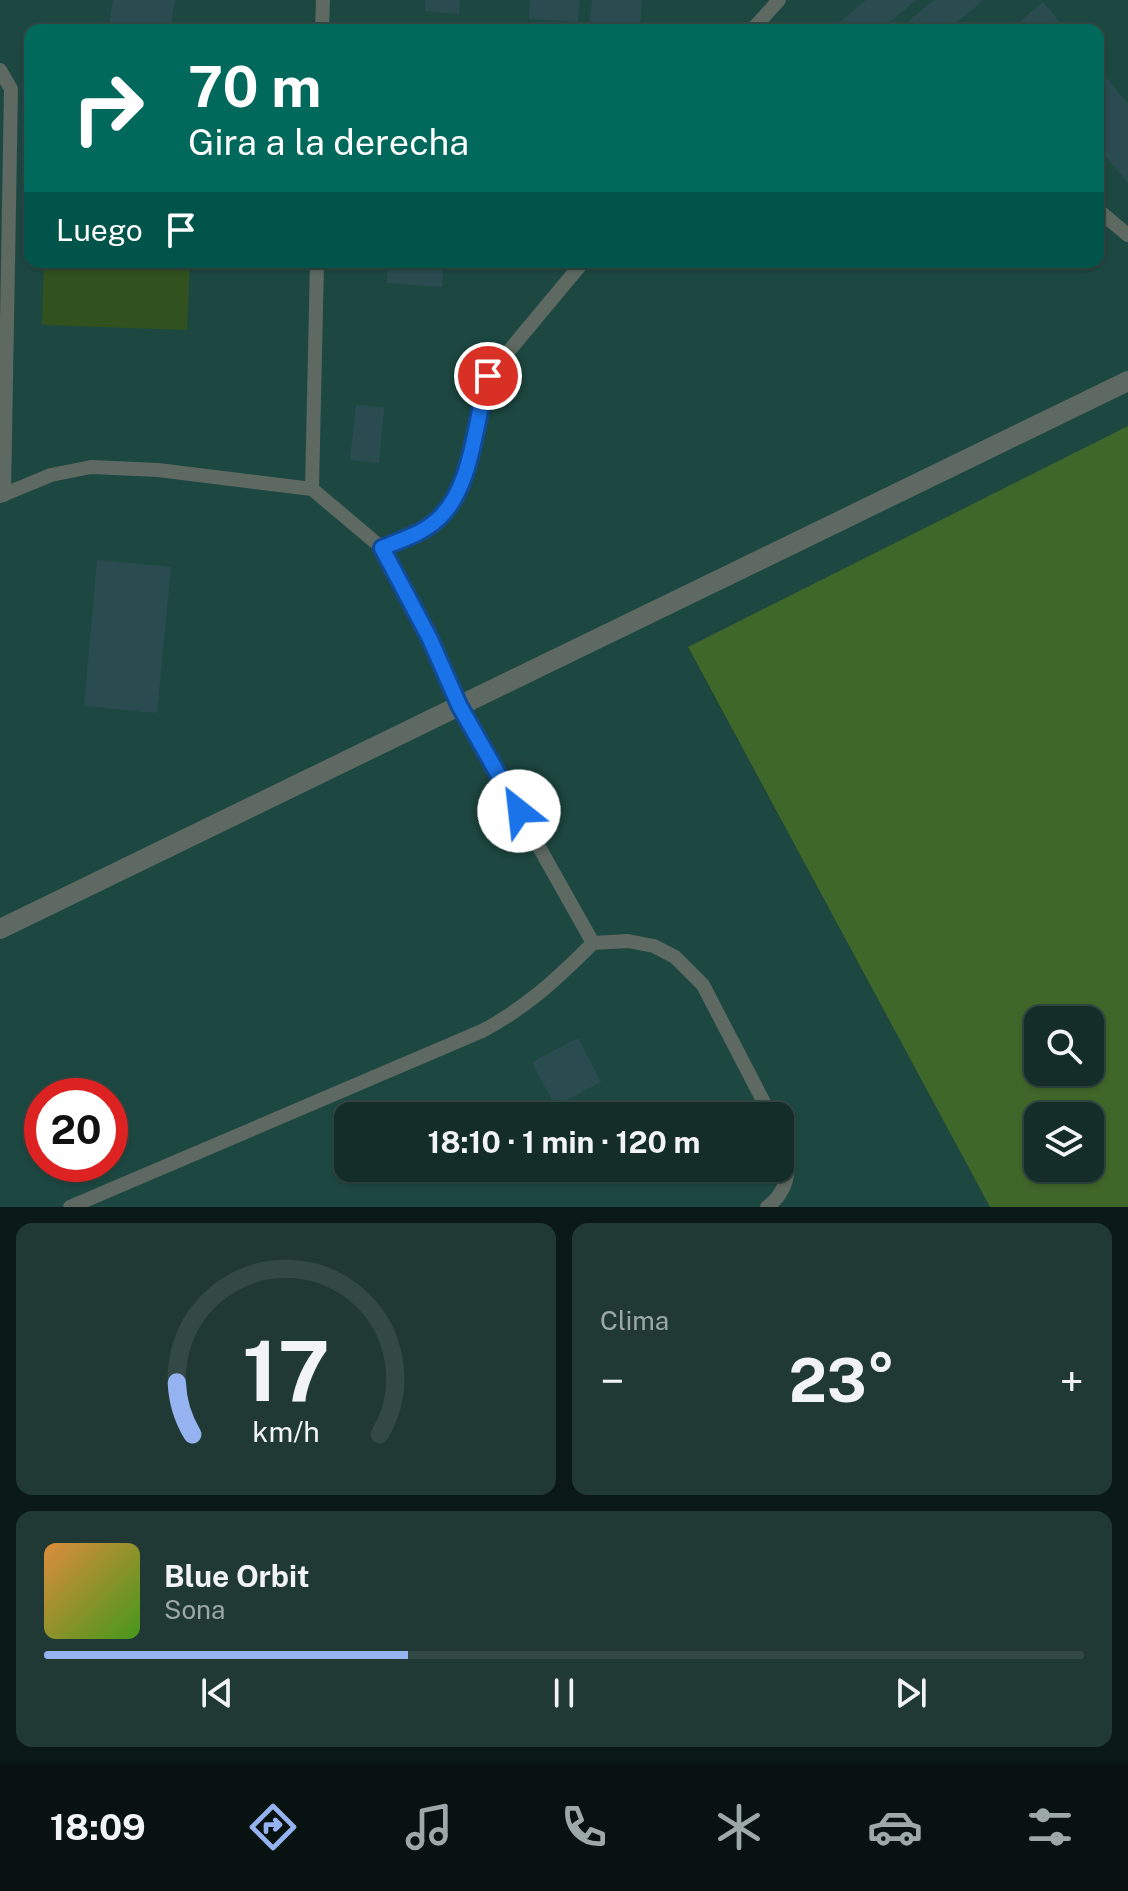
<!DOCTYPE html>
<html lang="es">
<head>
<meta charset="utf-8">
<style>
  :root { --surface:#142d28; --page:#213934; --text:#f1f3f6; --muted:#9da8a8; --line:#334945; --accent:#95b2f1 }
  body { margin:0; font-family:"Public Sans",sans-serif; background:var(--page); color:var(--text); height:100vh; display:flex; flex-direction:column; font-size:30px; white-space:nowrap }
  * { box-sizing:border-box; margin:0 }
  p { font-size:26px; color:var(--muted) }
  .icon { flex:none; width:44px; height:44px; fill:none; stroke:currentColor; stroke-width:2; stroke-linecap:round; stroke-linejoin:round }
  .map { position:relative; height:1207px; overflow:hidden }
  .drawer { display:flex; flex-direction:column; gap:16px; padding:16px; background:#0b1916; flex:1 }
  .drawer>* { flex:none }
  .banner { position:absolute; left:24px; top:24px; width:1080px; height:244px; border-radius:16px; box-shadow:0 2px 6px #0004,0 0 0 2px var(--line); background:#00695c; color:#fff; overflow:hidden }
  .buttons { position:absolute; left:1024px; top:1006px; display:grid; gap:16px }
  .buttons a { display:grid; place-items:center; width:80px; height:80px; border-radius:16px; background:var(--surface); box-shadow:0 2px 6px #0004,0 0 0 2px var(--line); font-size:40px }
  .speed { position:absolute; left:24px; top:1078px; display:flex; gap:16px; font-size:40px; font-weight:700; text-align:center }
  .speed>* { display:grid; place-content:center; width:104px; height:104px; border-radius:50%; background:var(--surface); box-shadow:0 2px 6px #0004,0 0 0 2px var(--line); line-height:1 }
  .speed .limit { border:12px solid #d22; background:#fff; color:#111 }
  .pin { position:absolute; display:grid; place-items:center; width:68px; height:68px; color:#fff; margin:-34px; border:4px solid #fff; border-radius:50%; box-shadow:0 2px 8px #0007 }
  .me { position:absolute; width:88px; margin:-44px; rotate:331deg; stroke-linejoin:round; filter:drop-shadow(0 0 6px #0008) }
  .turn { display:flex; align-items:center; gap:28px; height:168px; padding:0 32px; font-size:36px }
  .turn .icon { width:104px; height:104px; stroke-width:2.5 }
  .turn b { display:block; font-size:56px; line-height:68px }
  .then { display:flex; align-items:center; height:76px; padding:0 32px; background:#0003; gap:16px; font-size:30px }
  .big { font-size:60px; font-weight:700; line-height:1.1 }
  .drawer .card { flex:1; display:flex; flex-direction:column; justify-content:center; gap:12px; min-width:0; padding:0 28px; border-radius:16px; background:var(--page) }
  .drawer .dial { align-items:center; gap:0 }
  .dial svg { height:208px; overflow:visible; fill:none; stroke:var(--line); stroke-width:7; stroke-linecap:round; text-anchor:middle }
  .dial text { fill:var(--text); stroke:none }
  .song { display:flex; align-items:center; gap:24px }
  .cover { width:96px; height:96px; border-radius:12px; background:linear-gradient(135deg,hsl(30 70% 55%),hsl(100 70% 35%)) }
  .played { height:8px; border-radius:4px; background:linear-gradient(90deg,var(--accent) 35%,var(--line) 35%) }
  .keys { display:flex; justify-content:space-around; direction:ltr }
  .heat { display:flex; justify-content:space-between; align-items:center; font-size:44px; direction:ltr }
  .drawer .tiles { flex:1; display:grid; gap:16px; grid-template-columns:1fr 1fr }
  .card:last-child { grid-column:span 2 }
  .trip { position:absolute; left:334px; top:1102px; width:460px; height:80px; border-radius:16px; background:var(--surface); box-shadow:0 2px 6px #0004,0 0 0 2px var(--line); font-weight:700; line-height:80px; text-align:center }
  .tabs { display:flex; height:128px; justify-content:space-around; align-items:center; background:#081210; color:var(--muted) }
  .tabs .icon { width:56px; height:56px }
  .tabs .on { color:var(--accent) }
  .tabs b { font-size:36px; color:var(--text) }
  .map>svg:first-child { display:block }
  .built { fill:#1d4841; fill-rule:evenodd }
  .green { fill:#31511f }
  .forest { fill:#40672a; fill-rule:evenodd }
  .building { fill:#2a4c50 }
  .lines { fill:none; stroke-linecap:round; stroke-linejoin:round }
  .service { stroke:#5e6962; stroke-width:14 }
  .minor { stroke:#5e6962; stroke-width:20 }
  .route-casing { stroke:#114b97; stroke-width:20 }
  .route { stroke:#1a73e8; stroke-width:14 }
</style>
</head>
<body>
<div class="map">
<svg width="1128" height="1207" viewBox="0 0 1128 1207">
  <rect width="100%" height="100%" fill="#1b3c36"/>
  <!-- built -->
  <path class="built" d="M0,0H1128V426L688,648L990,1207H0ZM30,30H1098V262H30ZM42,1096H110V1164H42ZM348,1116H780V1168H348Z"/>
  <!-- green -->
  <polygon class="green" points="44,262 190,262 187,330 42,325"/>
  <!-- forest -->
  <path class="forest" d="M1128,426V1207H990L688,647ZM1038,1020H1090V1072H1038ZM1038,1116H1090V1168H1038Z"/>
  <!-- building -->
  <g class="building">
    <polygon points="113,0 175,0 170,30 108,30"/>
    <polygon points="425,0 460,0 459,14 425,11"/>
    <polygon points="530,0 580,0 578,22 529,19"/>
    <polygon points="592,0 642,0 640,27 590,23"/>
    <polygon points="866,0 916,0 880,30 830,30"/>
    <polygon points="934,0 984,0 948,30 898,30"/>
    <polygon points="1043,2 1067,30 1009,30"/>
    <polygon points="1098,68 1128,104 1128,183 1098,147"/>
    <polygon points="388,262 444,262 442,287 387,283"/>
    <polygon points="356,405 384,407 379,463 350,460"/>
    <polygon points="97,560 171,567 157,713 84,706"/>
    <polygon points="578,1038 601,1082 555,1106 532,1062"/>
  </g>
  <g class="lines">
    <!-- service -->
    <g class="service">
      <polyline points="322,30 323,0"/>
      <polyline points="752,30 779,0"/>
      <polyline points="0,70 11,89 4,495"/>
      <polyline points="1098,210 1128,235"/>
      <polyline points="312,489 317,262"/>
      <polyline points="0,496 51,475 91,467 158,470 312,489 382,548 430,639 459,705 593,943"/>
      <polyline points="382,548 421,531 437,520 450,506 463,482 488,376 583,262"/>
      <path d="M70,1207L482,1031C526,1008 558,978 593,943L628,941L654,946L675,957L703,985L771,1116"/>
      <path d="M767,1207C791,1190 793,1159 780,1134"/>
    </g>
    <!-- minor -->
    <polyline class="minor" points="0,929 1128,381"/>
  </g>
  <g class="lines">
    <!-- route casing -->
    <g class="route-casing">
      <path id="route" d="M488,376C475,420 473,489 437,520C422,534 400,540 382,548L430,639L459,705L519,811"/>
    </g>
    <!-- route -->
    <use href="#route" class="route"/>
  </g>
</svg>
<div class="buttons">
<a><svg class="icon" aria-label="search" viewBox="0 0 24 24"><circle cx="10" cy="10" r="6"/><path d="M15 15l6 6"/></svg></a>
<a><svg class="icon" aria-label="layers" viewBox="0 0 24 24"><path d="M12 4l9 5-9 5-9-5zM3 14l9 5 9-5"/></svg></a>
</div>
<div class="speed"><div class="limit">20</div></div>
<div class="pin" style="left:488px;top:376px;background:#d93025"><svg class="icon" aria-label="arrive" viewBox="0 0 24 24"><path d="M6 21V4h12l-3 4 3 4H6"/></svg></div>
<svg class="me" style="left:519px;top:811px" viewBox="-20 -20 40 40"><circle r="19" fill="#fff"/><path d="M0-13L10 11 0 6-10 11z" fill="#1a73e8"/></svg>
<div class="trip">18:10 · 1 min · 120 m</div>
<div class="banner">
<div class="turn"><svg class="icon" aria-label="right" viewBox="0 0 24 24"><path d="M7 20v-9h11M14 6l5 5-5 5"/></svg><div><b>70 m</b>Gira a la derecha</div></div>
<div class="then">Luego<svg class="icon" aria-label="arrive" viewBox="0 0 24 24"><path d="M6 21V4h12l-3 4 3 4H6"/></svg></div>
</div>
</div>
<section class="drawer">
<div class="tiles">
<div class="card dial"><svg viewBox="0 0 100 80">
<path d="M14 69A42 42 0 1 1 86 69"/>
<path d="M14 69A42 42 0 0 1 8 49" stroke="#95b2f1"/>
<text x="50" y="56" font-size="32" font-weight="700">17</text>
<text x="50" y="72" font-size="11">km/h</text>
</svg></div>
<div class="card"><p>Clima</p>
<div class="heat"><a>−</a><b class="big">23°</b><a>+</a></div>
</div>
<div class="card">
<div class="song"><i class="cover"></i><div><b>Blue Orbit</b><p>Sona</p></div></div>
<div class="played"></div>
<div class="keys"><svg class="icon" aria-label="previous" viewBox="0 0 24 24"><path d="M18 5L8 12l10 7zM5 5v14"/></svg><svg class="icon" aria-label="pause" viewBox="0 0 24 24"><path d="M8 5v14M16 5v14"/></svg><svg class="icon" aria-label="next" viewBox="0 0 24 24"><path d="M6 5l10 7-10 7zM19 5v14"/></svg></div>
</div>
</div>
</section>
<nav class="tabs">
<b>18:09</b>
<svg class="icon on" aria-label="directions" viewBox="0 0 24 24"><path d="M12 3l9 9-9 9-9-9zM9 14v-3h6M13 9l2 2-2 2"/></svg>
<svg class="icon" aria-label="music" viewBox="0 0 24 24"><path d="M9 18V5l10-2v13"/><circle cx="6" cy="18" r="3"/><circle cx="16" cy="16" r="3"/></svg>
<svg class="icon" aria-label="phone" viewBox="0 0 24 24"><path d="M5 4h4l2 5-3 2q2 4 5 5l2-3 5 2v4C11 20 4 13 5 4z"/></svg>
<svg class="icon" aria-label="climate" viewBox="0 0 24 24"><path d="M12 3v18M4 7l16 10M4 17L20 7"/></svg>
<svg class="icon" aria-label="car" viewBox="0 0 24 24"><path d="M5 17H2v-5l4-1 3-4h7l3 4 3 1v5h-3M9 17h6M6 11h13"/><circle cx="7" cy="17" r="2"/><circle cx="17" cy="17" r="2"/></svg>
<svg class="icon" aria-label="filters" viewBox="0 0 24 24"><path d="M4 7h16M4 17h16"/><circle cx="9" cy="7" r="2"/><circle cx="15" cy="17" r="2"/></svg>
</nav>
</body>
</html>
